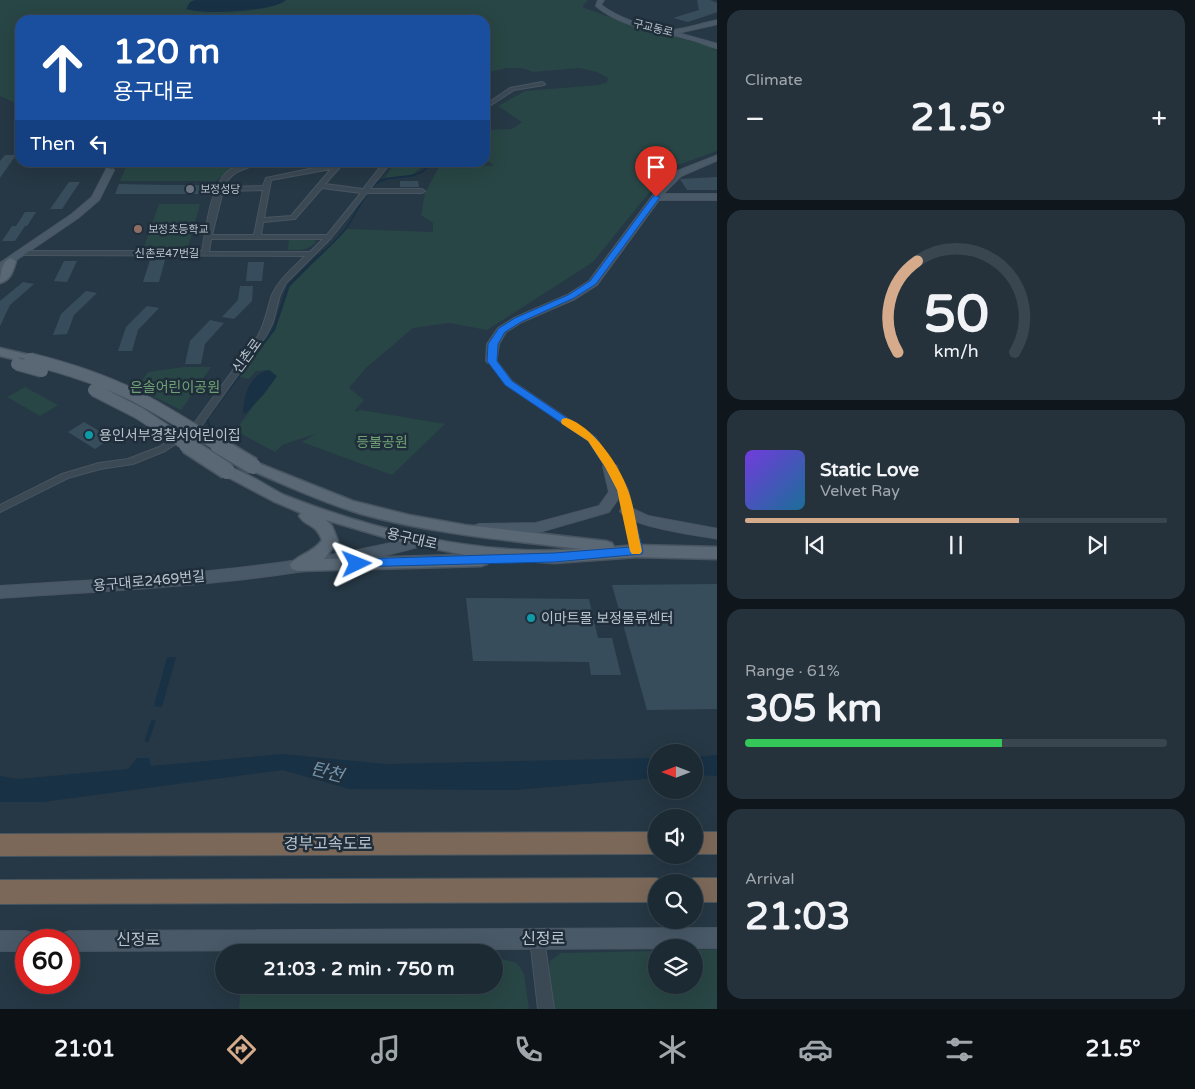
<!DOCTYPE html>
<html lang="en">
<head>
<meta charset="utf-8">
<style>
  :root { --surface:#1c2a34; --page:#25323c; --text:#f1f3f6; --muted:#a0a7ac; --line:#3a464f; --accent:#d6ab8b }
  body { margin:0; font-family:"Varela Round","Noto Sans KR",sans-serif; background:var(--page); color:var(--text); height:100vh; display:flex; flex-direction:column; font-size:19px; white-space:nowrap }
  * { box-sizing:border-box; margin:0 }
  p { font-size:16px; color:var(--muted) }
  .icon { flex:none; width:28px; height:28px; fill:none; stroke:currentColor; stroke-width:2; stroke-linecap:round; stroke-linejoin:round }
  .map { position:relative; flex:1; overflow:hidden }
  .details { display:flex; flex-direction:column; gap:10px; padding:10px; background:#0f171d; width:478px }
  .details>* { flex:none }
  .guide { position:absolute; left:15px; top:15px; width:475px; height:152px; border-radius:15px; box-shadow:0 5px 20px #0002,0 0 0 1px var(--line); background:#1a4fa0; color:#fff; overflow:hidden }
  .needle { width:32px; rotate:270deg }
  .controls { position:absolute; left:648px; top:744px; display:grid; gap:10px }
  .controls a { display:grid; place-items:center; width:55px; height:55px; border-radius:50%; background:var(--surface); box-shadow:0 5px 20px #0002,0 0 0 1px var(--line); font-size:25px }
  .speed { position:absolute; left:15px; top:929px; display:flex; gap:10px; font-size:25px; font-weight:700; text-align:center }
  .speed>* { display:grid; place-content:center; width:65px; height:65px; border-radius:50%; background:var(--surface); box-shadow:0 5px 20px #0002,0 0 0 1px var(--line); line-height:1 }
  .speed .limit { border:8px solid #d22; background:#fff; color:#111 }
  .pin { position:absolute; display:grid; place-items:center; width:42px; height:42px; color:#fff; margin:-51px -21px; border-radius:50% 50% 50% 0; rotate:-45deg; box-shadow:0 0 5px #0007 }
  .pin .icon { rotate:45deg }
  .me { position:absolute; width:55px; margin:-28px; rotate:88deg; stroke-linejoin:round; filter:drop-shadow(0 0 4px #0008) }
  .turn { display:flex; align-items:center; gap:18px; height:105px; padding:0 15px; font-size:22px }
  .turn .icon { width:65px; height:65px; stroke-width:2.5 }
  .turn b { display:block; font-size:35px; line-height:42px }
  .then { display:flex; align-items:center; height:48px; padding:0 15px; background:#0003; gap:10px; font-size:19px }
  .big { font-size:38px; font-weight:700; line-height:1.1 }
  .details .card { flex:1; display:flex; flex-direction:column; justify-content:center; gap:8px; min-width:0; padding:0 18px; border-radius:15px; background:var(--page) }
  .details .dial { align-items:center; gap:0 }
  .dial svg { height:130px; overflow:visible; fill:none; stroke:var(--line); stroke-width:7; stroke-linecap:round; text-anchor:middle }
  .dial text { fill:var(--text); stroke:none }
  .song { display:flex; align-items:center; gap:15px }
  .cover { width:60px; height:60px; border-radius:8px; background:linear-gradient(135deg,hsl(260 70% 55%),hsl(200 70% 35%)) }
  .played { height:5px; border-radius:2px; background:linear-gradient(90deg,var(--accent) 65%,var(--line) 65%) }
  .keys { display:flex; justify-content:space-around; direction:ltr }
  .heat { display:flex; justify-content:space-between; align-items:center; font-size:28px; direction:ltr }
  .charge { height:8px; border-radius:4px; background:linear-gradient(90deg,#34c759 61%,var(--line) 0) }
  .trip { position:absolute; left:215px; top:944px; width:288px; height:50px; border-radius:25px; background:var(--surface); box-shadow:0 5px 20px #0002,0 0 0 1px var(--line); font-weight:700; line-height:50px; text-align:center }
  .menu { display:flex; height:80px; justify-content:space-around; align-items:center; background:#0b1115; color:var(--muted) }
  .menu .icon { width:35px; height:35px }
  .menu .selected { color:var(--accent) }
  .menu b { font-size:22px; color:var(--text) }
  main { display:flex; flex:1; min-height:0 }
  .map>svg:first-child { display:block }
  .green { fill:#284645 }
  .water { fill:#183145 }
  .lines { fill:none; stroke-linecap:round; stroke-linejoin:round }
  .stream-far2 { stroke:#183145; stroke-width:2 }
  .stream-far1 { stroke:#183145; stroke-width:2.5 }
  .stream { stroke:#183145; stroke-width:4.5 }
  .building { fill:#384d5b }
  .street-casing { stroke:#485561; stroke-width:2 }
  .secondary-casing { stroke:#485561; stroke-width:2 }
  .primary-casing { stroke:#485561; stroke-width:3 }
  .highway-casing { stroke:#45545f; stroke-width:2 }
  .street { fill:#3b4954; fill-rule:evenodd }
  .secondary { fill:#495968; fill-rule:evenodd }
  .primary { fill:#596874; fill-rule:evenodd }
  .highway { fill:#7b6858; fill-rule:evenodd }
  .primary-bridge-far1-casing { stroke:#485561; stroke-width:14; stroke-linecap:butt }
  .primary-bridge-casing { stroke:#485561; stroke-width:19; stroke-linecap:butt }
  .primary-bridge-far1 { stroke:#596874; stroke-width:12 }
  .primary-bridge { stroke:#596874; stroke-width:16 }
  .route { fill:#1a73e8; stroke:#114b97 }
  .slow { fill:#f59e0b }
  .worship-dot { fill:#6b7280; stroke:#1f2e3a; stroke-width:2 }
  .education-dot { fill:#8d6e63; stroke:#1f2e3a; stroke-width:2 }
  .culture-dot { fill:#0f9aa8; stroke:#1f2e3a; stroke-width:2 }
  .labels { text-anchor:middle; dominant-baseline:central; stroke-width:5; stroke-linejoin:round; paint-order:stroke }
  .far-street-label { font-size:11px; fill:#b9c4ce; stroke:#1f2e3a }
  .far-poi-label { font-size:11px; fill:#b9c4ce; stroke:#1f2e3a; text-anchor:start }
  .street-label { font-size:14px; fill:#b9c4ce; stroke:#1f2e3a }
  .park-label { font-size:14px; fill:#6fa073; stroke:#1f2e3a }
  .poi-label { font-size:14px; fill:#b9c4ce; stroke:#1f2e3a; text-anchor:start }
  .near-street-label { font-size:16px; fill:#b9c4ce; stroke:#1f2e3a }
  .near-water-label { font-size:18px; font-style:italic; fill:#7194ae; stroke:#1f2e3a }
</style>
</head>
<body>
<main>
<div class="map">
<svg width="718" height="1009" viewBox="0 0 718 1009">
  <rect width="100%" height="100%" fill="#263845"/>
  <!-- green -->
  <g class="green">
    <path d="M0,0H588L582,7L636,27L706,45L717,51V151L669,168L593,262L487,330L449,323L413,328L366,368L349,388L364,400L355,410L356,412L361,410L445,424L392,475L302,442L315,434L282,445L275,452L236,431C248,410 263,396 276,376L269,370L256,371L249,379L240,377L275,330L290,286L347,229L433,232V223L421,215L425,193L441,163L494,166L485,159V130L512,129L522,122L498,106L525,91L599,85L607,82L608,78L597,72L579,68L533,72L522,68H507L485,73V20H20V105L0,96Z"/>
    <polygon points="124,163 250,163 232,168 216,181 120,181 126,167"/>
    <polygon points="395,163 425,162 425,164 411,176 384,179"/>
    <polygon points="159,204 200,204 188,247 144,247"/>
    <path d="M289,239L314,240L316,242C307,251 299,250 288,250Z"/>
    <polygon points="184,367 211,367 181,410 137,388 148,372"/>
    <polygon points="25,387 58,405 40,416 7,397"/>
    <polygon points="717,949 717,1009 553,1009 548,974 550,961 561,953 656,951 656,985 694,985 694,950"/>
    <polygon points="494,957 517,963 524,974 529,1009 239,1009 241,985 494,985"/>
  </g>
  <!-- water -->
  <g class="water">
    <path d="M195,0H286C274,12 202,15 186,9L190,2Z"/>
    <path d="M269,370L277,376L264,394L246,413H243C244,395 249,375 269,370Z"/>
    <polygon points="167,657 176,657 162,707 154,706"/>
    <polygon points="282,754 386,764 656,758 656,778 514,790 349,789 283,770 43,802 0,802 0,776 18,779 128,769 137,758 149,758 151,766"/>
    <polygon points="717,755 717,776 694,775 694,757"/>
  </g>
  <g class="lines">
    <!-- stream-far2 -->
    <path class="stream-far2" d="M317,258C327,248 339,238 347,227C356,214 363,196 374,185C388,172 412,183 428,167V162"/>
    <!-- stream-far1 -->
    <polyline class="stream-far1" points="222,439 209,425 207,418 274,329 288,286 318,256"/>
    <!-- stream -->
    <polyline class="stream" points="147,740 153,722"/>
  </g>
  <!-- building -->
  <g class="building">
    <polygon points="697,0 710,0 718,3 718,12 688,22 673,18 699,10"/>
    <polygon points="5,155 16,155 0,178 0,161"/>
    <polygon points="718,177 718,190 687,190 680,179"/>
    <polygon points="400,181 418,181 419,187 400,187"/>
    <polygon points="69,182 80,182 62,209 50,209"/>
    <polygon points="119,184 165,185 216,185 212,194 115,194"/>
    <polygon points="25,212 36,212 27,226 16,226"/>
    <polygon points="12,226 25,226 15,241 2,241"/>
    <polygon points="150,260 165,260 159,282 143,282"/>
    <polygon points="64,261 77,261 67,282 54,281"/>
    <polygon points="248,262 264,262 262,281 246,281"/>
    <polygon points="23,282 34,284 10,305 0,326 0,301"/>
    <polygon points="240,286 253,286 252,301 234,319 222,317 238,300"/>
    <polygon points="86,291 97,293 74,315 67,334 53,335 61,314"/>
    <polygon points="147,306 159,308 138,330 132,351 118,351 126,327"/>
    <polygon points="210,320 224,323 205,344 201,364 185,364 190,341"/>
    <polygon points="84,422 111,438 95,449 68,432"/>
    <polygon points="718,584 718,709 647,710 612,585"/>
    <polygon points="466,598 589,599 598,638 612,638 621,675 591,675 589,662 473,661"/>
  </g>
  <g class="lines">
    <!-- street casing -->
    <g class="street-casing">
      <g id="street">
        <polygon points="542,82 545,84 544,85 514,90 485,109 485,105 510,88"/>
        <polygon points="103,162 109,162 113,170 112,171 108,171"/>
        <path d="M249,162H263C247,169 232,169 224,187L263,186L266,178L338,163L341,166L325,184L363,189L384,162H391L370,189H422L425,191L422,193H367L331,238L286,283L280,295L273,322L266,336L199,429L165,451L133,464L100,469L68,478L0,512V505L62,474L99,463L128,459L159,447L193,425L258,336C266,321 267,309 272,295C279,279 293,268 305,256L23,255L19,253L20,251H202C206,229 210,188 227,172C233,167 242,164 249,162ZM331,169L291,216L264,218L271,180ZM322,188L361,193L327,235H261L263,222L295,219ZM263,190L254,235H212L223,191ZM211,239H323L310,252H209Z"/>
        <polygon points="492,358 495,359 512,381 595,437 615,466 628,490 642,551 641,554 633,554 632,551 618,490 605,466 589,441 506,385 488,361"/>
        <polygon points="537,932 542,934 544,939 554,1009 538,1009 530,939 532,934"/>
      </g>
    </g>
    <!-- secondary casing -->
    <g class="secondary-casing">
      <g id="secondary">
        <path d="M598,0H604L601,5C615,16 653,32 671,30C686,29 702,23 718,20V24L678,33L718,44V49C707,46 698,41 688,39C656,30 622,28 596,6Z"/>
        <polygon points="718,155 718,160 681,176 663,194 718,194 718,200 659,200 597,285 575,299 522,322 506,332 499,344 496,363 488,363 486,361 487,344 498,328 514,318 567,295 589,281 653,195 675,172"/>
        <polygon points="107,168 114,170 99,200 78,218 0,271 0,263 72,214 92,197"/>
        <polygon points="610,462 617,466 623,492 609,512 536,533 479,534 474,532 472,529 474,526 479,524 536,523 599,506 609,492 603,466"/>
        <path d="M627,506L648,516L718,529V539C697,535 630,527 620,511L622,508Z"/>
        <path d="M420,536L425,537L427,541L425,545C288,584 142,588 0,598V586C141,577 283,571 420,536Z"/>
        <polygon points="718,928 718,948 69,951 69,940 59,940 62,934 69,931"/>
        <polygon points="0,931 26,931 33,934 36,940 26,940 26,951 0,951"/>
      </g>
    </g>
    <!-- primary casing -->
    <g class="primary-casing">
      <g id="primary">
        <path d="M11,258L16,261C13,271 11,280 0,283C0,275 2,260 11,258Z"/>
        <polygon points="0,348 34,356 36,359 30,363 0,356"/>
        <path d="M253,461L353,501L409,515L465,525L606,541L612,543L614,547L637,545L718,547V559L637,557L554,563L488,558L487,564L481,566L298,571L292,569L290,565C295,556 313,553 322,540C315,522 307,528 299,516L301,513L273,501L222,474L220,471L222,468C236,464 269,488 284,495C294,499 305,503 316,507C399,536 493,556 581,549C507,540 433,534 361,514C322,502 285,485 248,469L246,466L248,463ZM326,520L397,541L465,555L324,559L338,541L332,526Z"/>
      </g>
    </g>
    <!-- highway casing -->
    <g class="highway-casing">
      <g id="highway">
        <polygon points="656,832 656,854 0,856 0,834"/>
        <rect x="694" y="832" width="24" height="22"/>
        <polygon points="656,878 665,882 656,882 656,902 0,904 0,880"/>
        <polygon points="694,878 718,878 718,902 694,902 694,882 685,882"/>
      </g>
    </g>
    <!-- street -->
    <use href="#street" class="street"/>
    <!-- secondary -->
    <use href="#secondary" class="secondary"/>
    <!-- primary -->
    <use href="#primary" class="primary"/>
    <!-- highway -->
    <use href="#highway" class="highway"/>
    <!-- primary-bridge-far1 casing -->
    <g class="primary-bridge-far1-casing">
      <g id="primary-bridge-far1">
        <path d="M30,359C66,368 101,379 135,396C164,411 192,429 220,446"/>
        <polyline points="17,364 42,371"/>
        <polyline points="94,390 139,413 189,446"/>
      </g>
    </g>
    <!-- primary-bridge casing -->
    <g class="primary-bridge-casing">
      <g id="primary-bridge">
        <polyline points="187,445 227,471"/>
        <polyline points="218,445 253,466"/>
      </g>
    </g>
    <!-- primary-bridge-far1 -->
    <use href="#primary-bridge-far1" class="primary-bridge-far1"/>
    <!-- primary-bridge -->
    <use href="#primary-bridge" class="primary-bridge"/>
  </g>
  <!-- route -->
  <polygon class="route" points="654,195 660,197 596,284 574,298 521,322 505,332 498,344 497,361 512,381 595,437 616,466 628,490 643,551 642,554 554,562 352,567 351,564 357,559 554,553 631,547 617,490 605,467 588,441 505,385 487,361 488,344 499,328 515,318 568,295 590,281"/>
  <!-- slow -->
  <path class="slow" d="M566,418C593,426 619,465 628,490C635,509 637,531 642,551L640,554H632L630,551L617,490L605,467L588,441L562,424L561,422L562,419Z"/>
  <!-- markers -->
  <circle class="worship-dot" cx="190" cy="189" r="5"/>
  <circle class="education-dot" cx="138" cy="229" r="5"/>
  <g class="culture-dot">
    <circle cx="89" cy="435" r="5"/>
    <circle cx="531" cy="618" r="5"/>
  </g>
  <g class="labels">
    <!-- far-street labels -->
    <g class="far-street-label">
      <text transform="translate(653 28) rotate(14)">구교동로</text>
      <text x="167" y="253">신촌로47번길</text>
    </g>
    <!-- far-poi labels -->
    <g class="far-poi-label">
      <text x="200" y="189">보정성당</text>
      <text x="148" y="229">보정초등학교</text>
    </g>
    <!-- street labels -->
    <g class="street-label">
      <text transform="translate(247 356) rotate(-54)">신촌로</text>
      <text transform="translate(412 539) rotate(13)">용구대로</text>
      <text transform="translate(149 581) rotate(-5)">용구대로2469번길</text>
    </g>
    <!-- park labels -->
    <g class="park-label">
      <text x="175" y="387">은솔어린이공원</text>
      <text x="382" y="442">등불공원</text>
    </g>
    <!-- poi labels -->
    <g class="poi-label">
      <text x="99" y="435">용인서부경찰서어린이집</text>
      <text x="541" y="618">이마트몰 보정물류센터</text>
    </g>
    <!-- near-street labels -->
    <g class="near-street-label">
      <text x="328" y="844">경부고속도로</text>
      <text x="543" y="939">신정로</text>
      <text x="138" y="940">신정로</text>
    </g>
    <!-- near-water labels -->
    <g class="near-water-label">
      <text transform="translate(327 772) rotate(15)">탄천</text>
    </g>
  </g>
</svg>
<div class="controls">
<a><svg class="needle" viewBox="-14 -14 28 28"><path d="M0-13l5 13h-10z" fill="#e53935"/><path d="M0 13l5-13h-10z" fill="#a0a7ac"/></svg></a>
<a><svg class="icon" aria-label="sound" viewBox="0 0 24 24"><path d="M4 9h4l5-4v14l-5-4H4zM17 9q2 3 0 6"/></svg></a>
<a><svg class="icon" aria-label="search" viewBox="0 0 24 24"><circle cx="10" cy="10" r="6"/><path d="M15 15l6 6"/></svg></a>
<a><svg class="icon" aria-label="layers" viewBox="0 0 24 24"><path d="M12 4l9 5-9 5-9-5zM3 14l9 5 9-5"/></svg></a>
</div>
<div class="speed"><div class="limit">60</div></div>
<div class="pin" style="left:656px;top:197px;background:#d93025"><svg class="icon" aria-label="arrive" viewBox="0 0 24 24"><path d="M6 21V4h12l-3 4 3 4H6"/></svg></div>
<svg class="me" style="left:357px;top:564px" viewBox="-20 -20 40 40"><path d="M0-17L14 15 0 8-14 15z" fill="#1a73e8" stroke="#fff" stroke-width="4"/></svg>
<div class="trip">21:03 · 2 min · 750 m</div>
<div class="guide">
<div class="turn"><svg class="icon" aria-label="ahead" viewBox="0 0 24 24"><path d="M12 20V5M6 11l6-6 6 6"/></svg><div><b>120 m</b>용구대로</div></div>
<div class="then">Then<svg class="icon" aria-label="left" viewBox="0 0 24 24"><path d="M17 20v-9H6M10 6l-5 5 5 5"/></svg></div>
</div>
</div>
<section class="details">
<div class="card"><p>Climate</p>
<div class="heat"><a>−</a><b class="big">21.5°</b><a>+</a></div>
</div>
<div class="card dial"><svg viewBox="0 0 100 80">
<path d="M14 69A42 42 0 1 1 86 69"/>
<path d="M14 69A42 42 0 0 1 26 13" stroke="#d6ab8b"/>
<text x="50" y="56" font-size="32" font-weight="700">50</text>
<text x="50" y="72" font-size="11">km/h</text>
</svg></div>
<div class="card">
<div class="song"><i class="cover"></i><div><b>Static Love</b><p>Velvet Ray</p></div></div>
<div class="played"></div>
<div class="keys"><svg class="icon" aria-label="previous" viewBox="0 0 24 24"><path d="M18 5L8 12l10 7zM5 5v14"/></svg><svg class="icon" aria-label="pause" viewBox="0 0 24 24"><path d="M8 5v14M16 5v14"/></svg><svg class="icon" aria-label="next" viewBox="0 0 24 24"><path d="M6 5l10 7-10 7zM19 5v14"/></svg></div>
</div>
<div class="card"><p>Range · 61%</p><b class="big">305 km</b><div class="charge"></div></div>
<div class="card"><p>Arrival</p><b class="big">21:03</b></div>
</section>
</main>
<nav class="menu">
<b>21:01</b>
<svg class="icon selected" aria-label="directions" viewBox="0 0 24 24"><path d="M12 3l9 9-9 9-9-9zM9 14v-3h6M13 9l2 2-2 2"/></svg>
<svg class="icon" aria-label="music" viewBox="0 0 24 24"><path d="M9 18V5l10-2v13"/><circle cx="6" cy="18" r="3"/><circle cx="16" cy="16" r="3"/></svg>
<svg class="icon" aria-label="phone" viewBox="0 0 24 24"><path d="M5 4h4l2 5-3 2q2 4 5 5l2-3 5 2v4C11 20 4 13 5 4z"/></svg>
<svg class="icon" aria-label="climate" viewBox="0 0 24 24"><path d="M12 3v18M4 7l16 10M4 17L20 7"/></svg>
<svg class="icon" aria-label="car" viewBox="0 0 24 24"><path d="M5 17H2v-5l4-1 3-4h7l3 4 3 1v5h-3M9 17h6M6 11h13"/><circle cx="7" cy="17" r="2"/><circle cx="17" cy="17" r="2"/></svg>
<svg class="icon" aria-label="filters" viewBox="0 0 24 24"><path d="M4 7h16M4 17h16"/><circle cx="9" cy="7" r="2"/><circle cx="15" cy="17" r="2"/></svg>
<b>21.5°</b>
</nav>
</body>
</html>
